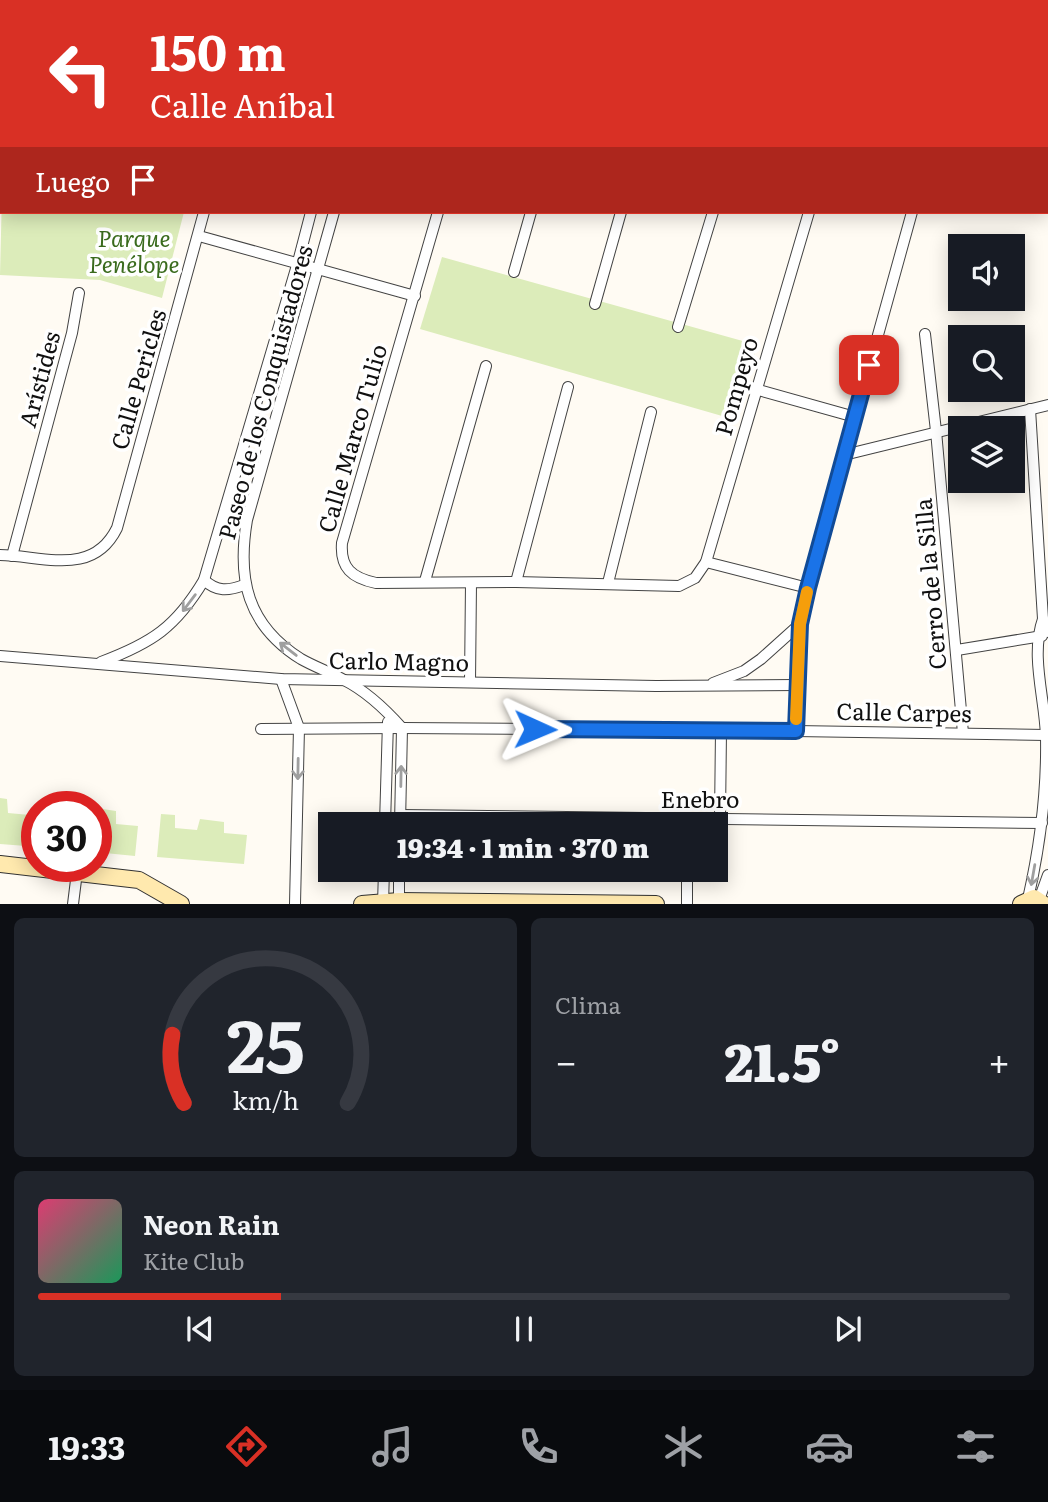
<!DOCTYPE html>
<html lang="es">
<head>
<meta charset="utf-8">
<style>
  :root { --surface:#171b24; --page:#20242c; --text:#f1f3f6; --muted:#9ea1a6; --line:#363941; --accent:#d93025 }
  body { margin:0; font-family:Literata,serif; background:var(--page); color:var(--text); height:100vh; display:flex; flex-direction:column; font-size:26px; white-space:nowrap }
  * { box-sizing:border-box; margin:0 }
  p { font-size:23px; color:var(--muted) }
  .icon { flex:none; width:38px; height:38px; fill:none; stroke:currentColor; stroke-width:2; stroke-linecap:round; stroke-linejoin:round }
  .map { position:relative; height:904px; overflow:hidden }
  .panel { display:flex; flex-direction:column; gap:14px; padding:14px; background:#0d0f14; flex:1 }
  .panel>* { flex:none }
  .hud { position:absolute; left:0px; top:0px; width:1048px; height:214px; box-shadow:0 4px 18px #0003; background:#d93025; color:#fff; overflow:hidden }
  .fabs { position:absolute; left:948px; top:234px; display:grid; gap:14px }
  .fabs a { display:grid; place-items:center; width:77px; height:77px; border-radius:0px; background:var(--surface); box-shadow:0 4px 18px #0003; font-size:35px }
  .speed { position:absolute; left:21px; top:791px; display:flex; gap:14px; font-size:35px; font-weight:700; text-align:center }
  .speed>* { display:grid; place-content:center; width:91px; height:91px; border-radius:50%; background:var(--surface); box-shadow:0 4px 18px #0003; line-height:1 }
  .speed .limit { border:10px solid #d22; background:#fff; color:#111 }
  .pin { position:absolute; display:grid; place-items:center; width:60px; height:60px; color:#fff; margin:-30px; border-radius:14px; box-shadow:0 4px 10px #0006 }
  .me { position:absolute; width:77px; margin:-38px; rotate:91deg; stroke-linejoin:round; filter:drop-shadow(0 0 5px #0008) }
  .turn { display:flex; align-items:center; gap:24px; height:147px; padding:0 35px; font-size:32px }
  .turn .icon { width:91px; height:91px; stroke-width:2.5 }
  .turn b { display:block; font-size:49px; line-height:60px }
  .then { display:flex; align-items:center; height:66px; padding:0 35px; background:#0003; gap:14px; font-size:26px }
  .big { font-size:52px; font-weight:800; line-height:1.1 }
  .panel .card { flex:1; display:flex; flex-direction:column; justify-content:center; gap:10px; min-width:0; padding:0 24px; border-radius:10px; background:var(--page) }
  .panel .dial { align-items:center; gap:0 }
  .dial svg { height:182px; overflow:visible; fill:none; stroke:var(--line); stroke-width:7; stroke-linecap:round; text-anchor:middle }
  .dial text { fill:var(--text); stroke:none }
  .song { display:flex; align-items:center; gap:21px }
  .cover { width:84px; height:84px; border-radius:10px; background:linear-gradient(135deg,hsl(340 70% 55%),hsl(150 70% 35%)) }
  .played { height:7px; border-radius:4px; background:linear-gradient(90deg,var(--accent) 25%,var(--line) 25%) }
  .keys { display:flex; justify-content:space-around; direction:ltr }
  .heat { display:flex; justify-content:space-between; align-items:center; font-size:38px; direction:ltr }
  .panel .tiles { flex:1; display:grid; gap:14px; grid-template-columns:1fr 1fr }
  .card:last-child { grid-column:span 2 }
  .trip { position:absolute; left:318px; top:812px; width:410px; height:70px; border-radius:0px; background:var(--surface); box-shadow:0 4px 18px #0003; font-weight:800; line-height:70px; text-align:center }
  .menu { display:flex; height:112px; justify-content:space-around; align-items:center; background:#090b0e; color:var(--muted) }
  .menu .icon { width:49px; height:49px }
  .menu .current { color:var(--accent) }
  .menu b { font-size:32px; color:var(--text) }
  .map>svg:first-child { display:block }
  .green { fill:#dcecba }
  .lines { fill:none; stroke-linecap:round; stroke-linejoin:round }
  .street-casing { stroke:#434343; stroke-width:12 }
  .secondary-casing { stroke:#323232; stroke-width:18 }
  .street { stroke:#fff; stroke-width:10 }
  .secondary { stroke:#ffe9ae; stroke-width:16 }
  .oneway { stroke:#9f9f9f }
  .route-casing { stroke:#114b97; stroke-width:18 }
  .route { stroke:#1a73e8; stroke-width:12 }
  .slow { stroke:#f59e0b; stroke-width:12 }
  .labels { text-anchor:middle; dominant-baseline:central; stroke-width:7; stroke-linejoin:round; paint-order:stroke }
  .park-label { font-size:23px; font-style:italic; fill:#3a6b1d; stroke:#fff }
  .street-label { font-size:23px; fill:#101010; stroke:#fff }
</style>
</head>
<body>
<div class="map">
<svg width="1048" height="904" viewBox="0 0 1048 904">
  <rect width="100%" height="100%" fill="#fffbf3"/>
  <!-- green -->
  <g class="green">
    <polygon points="2,193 2,212 184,212 162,298 100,280 0,275"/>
    <polygon points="442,257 757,345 736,420 420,329"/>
    <polygon points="0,798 7,799 8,813 30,815 26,846 0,844"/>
    <polygon points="96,808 116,811 116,824 138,826 135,856 105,853 106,848 96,847"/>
    <polygon points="161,814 175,815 175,828 197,830 200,819 224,822 224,833 247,835 244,864 157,857"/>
  </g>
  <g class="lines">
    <!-- street casing -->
    <g class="street-casing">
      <g id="street">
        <polyline points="150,0 150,2"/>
        <polyline points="348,0 350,2"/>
        <polyline points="644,0 651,2"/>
        <polyline points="724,0 730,2"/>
        <polyline points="1006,0 1007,2"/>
        <polyline points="61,2 62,0"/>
        <polyline points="239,2 239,0"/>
        <polyline points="338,2 338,0"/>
        <polyline points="409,2 412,0"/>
        <polyline points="955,2 958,0"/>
        <polyline points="971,2 971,0"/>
        <polyline points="1046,139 1048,140"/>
        <path d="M334,212L247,520C237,579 247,625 301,659C315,667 330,672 344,680C366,691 386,710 402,728L400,824"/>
        <path d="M438,212L342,543C340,568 352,578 376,583L516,582L679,586L695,578L706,562L809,212"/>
        <polyline points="199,236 415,296"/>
        <polyline points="514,272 531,212"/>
        <polyline points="595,304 621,212"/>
        <polyline points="678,327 713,212"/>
        <polyline points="925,334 936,431 963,733"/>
        <polyline points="755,389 855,417"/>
        <polyline points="1030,409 1043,619 1048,632"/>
        <polyline points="844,455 1048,405"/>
        <path d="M0,555C44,556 93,577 117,528L204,212"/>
        <polyline points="12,556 72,333 79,293"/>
        <polyline points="706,562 808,588"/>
        <path d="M204,580C217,592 228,591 244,585"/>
        <polyline points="425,581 486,366"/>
        <polyline points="516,582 568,387"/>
        <polyline points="608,583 651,412"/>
        <polyline points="957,650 1042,636"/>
        <polyline points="0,656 281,679 656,686 798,685"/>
        <path d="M101,662C152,643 176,627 204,580L298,262L311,212"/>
        <polyline points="281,679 299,728 295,904"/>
        <polyline points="470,682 471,583"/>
        <polyline points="713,683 744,671 761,659 800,624 808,588 912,212"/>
        <polyline points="261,729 402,728 795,731 1046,735"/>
        <polyline points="795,731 800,624"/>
        <polyline points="400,815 1042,823"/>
        <polyline points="720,818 721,731"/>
        <polyline points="385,824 388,722"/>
        <polyline points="687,870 687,904"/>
        <path d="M1028,899C1040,846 1047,791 1046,737C1045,698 1030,656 1043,619"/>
        <polyline points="1039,900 1048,875"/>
        <polyline points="73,904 77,872"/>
        <polyline points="383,904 384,870"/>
        <polyline points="399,904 399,870"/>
      </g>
    </g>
    <!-- secondary casing -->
    <g class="secondary-casing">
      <g id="secondary">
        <polyline points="0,864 139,880 181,904"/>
        <polyline points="362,904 399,901 656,904"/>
        <polyline points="1021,904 1034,898 1043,904"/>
      </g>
    </g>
    <!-- street -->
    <use href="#street" class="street"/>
    <!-- secondary -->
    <use href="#secondary" class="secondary"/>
  </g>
  <!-- one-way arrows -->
  <defs><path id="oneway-shaft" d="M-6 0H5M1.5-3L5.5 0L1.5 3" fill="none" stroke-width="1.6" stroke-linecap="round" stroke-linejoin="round" transform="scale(1.75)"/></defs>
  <g class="oneway">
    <use href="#oneway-shaft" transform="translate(189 603) rotate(127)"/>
    <use href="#oneway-shaft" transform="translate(288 649) rotate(-142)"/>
    <use href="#oneway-shaft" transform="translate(298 769) rotate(91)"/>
    <use href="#oneway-shaft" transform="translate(401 776) rotate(-89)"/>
    <use href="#oneway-shaft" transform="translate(1033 875) rotate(100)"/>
  </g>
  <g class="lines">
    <!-- route casing -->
    <g class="route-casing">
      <polyline id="route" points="535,729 796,731 800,624 808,588 869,365"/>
    </g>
    <!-- route -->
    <use href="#route" class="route"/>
    <!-- slow -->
    <polyline class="slow" points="796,719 800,624 807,592"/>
  </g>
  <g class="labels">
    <!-- park labels -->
    <g class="park-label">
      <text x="134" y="237">Parque<tspan x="134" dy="26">Penélope</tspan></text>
    </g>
    <!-- street labels -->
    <g class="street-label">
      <text transform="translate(38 379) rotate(-75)">Arístides</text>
      <text transform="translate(137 379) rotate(-74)">Calle Pericles</text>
      <text transform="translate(735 386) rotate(-74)">Pompeyo</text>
      <text transform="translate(264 392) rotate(-75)">Paseo de los Conquistadores</text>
      <text transform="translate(351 438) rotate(-74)">Calle Marco Tulio</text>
      <text transform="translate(929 584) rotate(-95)">Cerro de la Silla</text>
      <text transform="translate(399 660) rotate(1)">Carlo Magno</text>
      <text transform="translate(904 711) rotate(1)">Calle Carpes</text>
      <text x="700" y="798">Enebro</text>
    </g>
  </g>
</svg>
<div class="fabs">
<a><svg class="icon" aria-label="sound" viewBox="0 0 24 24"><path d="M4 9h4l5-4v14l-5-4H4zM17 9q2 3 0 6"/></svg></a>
<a><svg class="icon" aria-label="search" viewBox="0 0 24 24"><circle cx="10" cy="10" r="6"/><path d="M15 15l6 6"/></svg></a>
<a><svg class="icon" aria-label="layers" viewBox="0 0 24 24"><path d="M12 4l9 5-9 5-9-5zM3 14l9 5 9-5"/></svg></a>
</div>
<div class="speed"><div class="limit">30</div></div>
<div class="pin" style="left:869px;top:365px;background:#d93025"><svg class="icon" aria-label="arrive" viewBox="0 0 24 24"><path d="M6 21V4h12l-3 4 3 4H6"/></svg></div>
<svg class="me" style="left:535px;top:729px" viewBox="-20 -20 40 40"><path d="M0-17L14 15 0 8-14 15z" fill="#1a73e8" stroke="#fff" stroke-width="4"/></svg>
<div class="trip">19:34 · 1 min · 370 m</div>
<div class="hud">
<div class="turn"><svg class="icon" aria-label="left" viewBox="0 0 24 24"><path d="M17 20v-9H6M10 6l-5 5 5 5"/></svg><div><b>150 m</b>Calle Aníbal</div></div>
<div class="then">Luego<svg class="icon" aria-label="arrive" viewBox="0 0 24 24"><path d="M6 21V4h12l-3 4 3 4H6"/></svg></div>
</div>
</div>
<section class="panel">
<div class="tiles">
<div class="card dial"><svg viewBox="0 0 100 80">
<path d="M14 69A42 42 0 1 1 86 69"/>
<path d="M14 69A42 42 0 0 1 9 39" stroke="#d93025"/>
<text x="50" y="56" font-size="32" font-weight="700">25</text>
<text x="50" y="72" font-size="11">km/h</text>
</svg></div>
<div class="card"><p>Clima</p>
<div class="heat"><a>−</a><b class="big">21.5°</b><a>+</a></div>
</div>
<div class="card">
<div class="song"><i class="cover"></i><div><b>Neon Rain</b><p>Kite Club</p></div></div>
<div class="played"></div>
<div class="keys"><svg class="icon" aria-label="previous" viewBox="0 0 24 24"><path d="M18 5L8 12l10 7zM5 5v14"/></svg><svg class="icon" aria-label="pause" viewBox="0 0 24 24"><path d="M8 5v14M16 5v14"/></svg><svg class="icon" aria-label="next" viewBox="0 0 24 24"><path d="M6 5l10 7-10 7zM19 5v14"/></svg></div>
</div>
</div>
</section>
<nav class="menu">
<b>19:33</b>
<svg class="icon current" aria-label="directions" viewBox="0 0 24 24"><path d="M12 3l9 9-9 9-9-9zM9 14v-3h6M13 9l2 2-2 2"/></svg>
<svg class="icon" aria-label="music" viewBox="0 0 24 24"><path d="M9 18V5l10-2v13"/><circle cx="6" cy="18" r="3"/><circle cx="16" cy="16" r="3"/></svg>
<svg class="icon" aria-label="phone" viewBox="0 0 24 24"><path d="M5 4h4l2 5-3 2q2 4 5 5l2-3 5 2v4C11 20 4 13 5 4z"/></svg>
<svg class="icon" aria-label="climate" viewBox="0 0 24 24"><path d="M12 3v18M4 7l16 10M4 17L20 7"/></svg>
<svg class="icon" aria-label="car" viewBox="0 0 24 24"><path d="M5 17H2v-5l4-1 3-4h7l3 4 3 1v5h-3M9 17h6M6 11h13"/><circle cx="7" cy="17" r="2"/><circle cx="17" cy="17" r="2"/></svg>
<svg class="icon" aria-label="filters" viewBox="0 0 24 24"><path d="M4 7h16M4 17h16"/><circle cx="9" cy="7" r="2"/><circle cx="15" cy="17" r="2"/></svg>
</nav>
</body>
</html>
